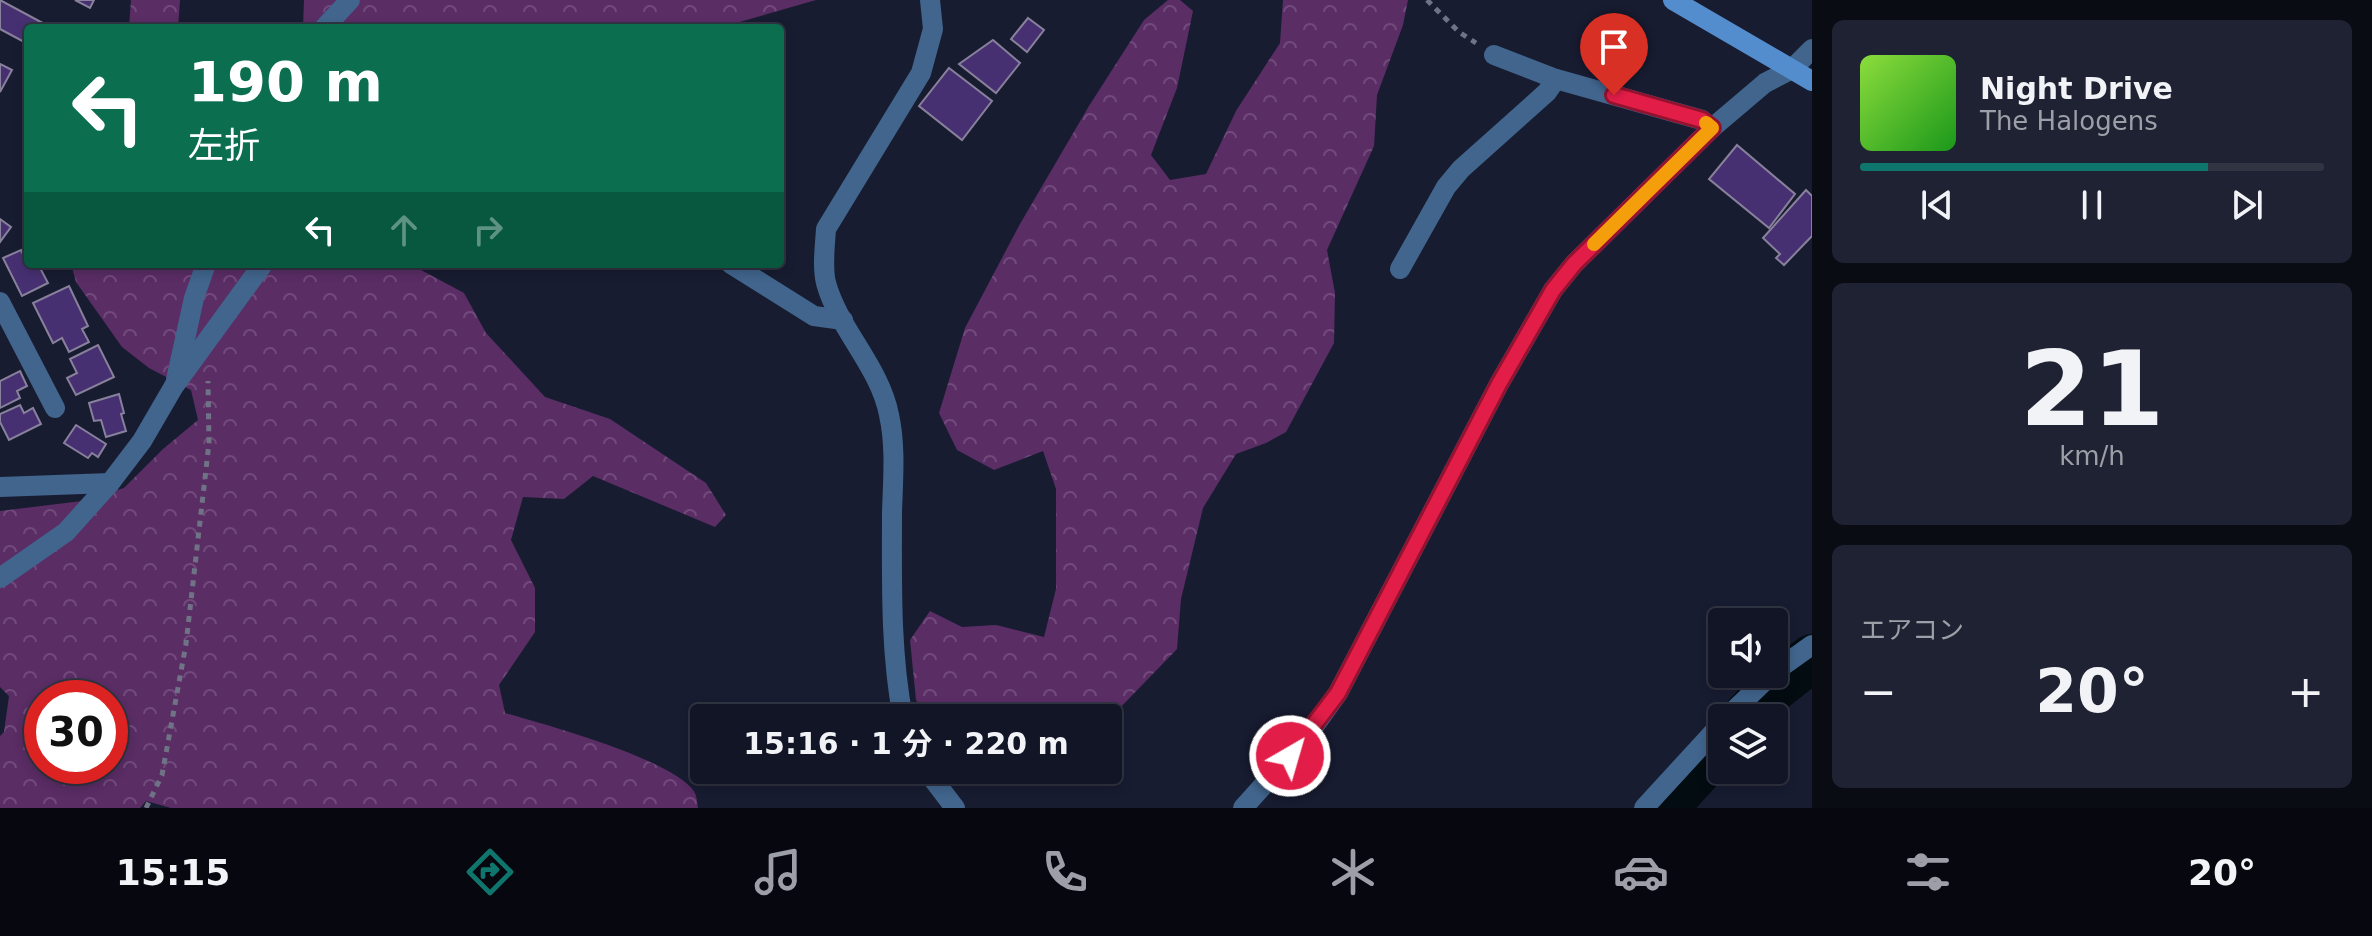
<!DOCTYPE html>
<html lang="ja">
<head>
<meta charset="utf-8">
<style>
  :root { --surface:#121525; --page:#1f2232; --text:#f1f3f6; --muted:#9c9fa7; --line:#313442; --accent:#0f766e }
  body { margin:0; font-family:"DejaVu Sans","Noto Sans JP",sans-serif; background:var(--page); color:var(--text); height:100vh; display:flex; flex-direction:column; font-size:30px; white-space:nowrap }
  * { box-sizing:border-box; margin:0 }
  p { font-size:26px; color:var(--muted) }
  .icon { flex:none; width:44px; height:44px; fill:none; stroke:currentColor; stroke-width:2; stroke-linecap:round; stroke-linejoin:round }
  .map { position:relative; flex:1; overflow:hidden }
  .details { display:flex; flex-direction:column; gap:20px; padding:20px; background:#0a0c14; width:560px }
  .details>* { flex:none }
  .banner { position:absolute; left:24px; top:24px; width:760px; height:244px; border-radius:8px; box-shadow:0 4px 12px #0003,0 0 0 2px var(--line); background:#0b6e4f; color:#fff; overflow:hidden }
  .controls { position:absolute; left:1708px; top:608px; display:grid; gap:16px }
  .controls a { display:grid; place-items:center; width:80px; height:80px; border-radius:8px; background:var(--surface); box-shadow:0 4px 12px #0003,0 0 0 2px var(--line); font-size:40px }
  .speed { position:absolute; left:24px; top:680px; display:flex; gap:16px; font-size:40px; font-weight:700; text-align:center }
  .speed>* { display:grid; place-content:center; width:104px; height:104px; border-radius:50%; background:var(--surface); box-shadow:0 4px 12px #0003,0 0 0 2px var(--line); line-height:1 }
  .speed .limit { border:12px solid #d22; background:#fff; color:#111 }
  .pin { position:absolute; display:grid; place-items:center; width:68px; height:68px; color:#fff; margin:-82px -34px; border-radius:50% 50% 50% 0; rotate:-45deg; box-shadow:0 0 8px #0007 }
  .pin .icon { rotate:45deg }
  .me { position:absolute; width:88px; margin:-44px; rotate:38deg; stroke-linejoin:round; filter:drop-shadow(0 0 6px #0008) }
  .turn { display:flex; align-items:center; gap:28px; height:168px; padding:0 32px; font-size:36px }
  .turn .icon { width:104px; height:104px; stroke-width:2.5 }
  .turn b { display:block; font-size:56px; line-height:68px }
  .lanes { display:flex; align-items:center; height:76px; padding:0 32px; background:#0003; justify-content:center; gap:40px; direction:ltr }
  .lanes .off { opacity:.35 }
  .big { font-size:60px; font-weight:700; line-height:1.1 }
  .details .card { flex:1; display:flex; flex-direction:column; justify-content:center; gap:12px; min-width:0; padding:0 28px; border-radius:12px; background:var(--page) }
  .details .dial { align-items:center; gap:0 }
  .dial b { font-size:104px; line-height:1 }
  .song { display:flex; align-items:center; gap:24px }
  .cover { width:96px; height:96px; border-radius:12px; background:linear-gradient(135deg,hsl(90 70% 55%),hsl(120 70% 35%)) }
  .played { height:8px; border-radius:4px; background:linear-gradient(90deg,var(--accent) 75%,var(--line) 75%) }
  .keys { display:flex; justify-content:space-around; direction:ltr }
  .heat { display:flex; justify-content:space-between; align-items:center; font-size:44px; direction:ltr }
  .trip { position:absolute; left:690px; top:704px; width:432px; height:80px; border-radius:8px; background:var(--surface); box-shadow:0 4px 12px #0003,0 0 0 2px var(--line); font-weight:700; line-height:80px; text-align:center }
  .tab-bar { display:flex; height:128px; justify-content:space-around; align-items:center; background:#07080f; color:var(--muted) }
  .tab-bar .icon { width:56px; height:56px }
  .tab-bar .active { color:var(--accent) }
  .tab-bar b { font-size:36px; color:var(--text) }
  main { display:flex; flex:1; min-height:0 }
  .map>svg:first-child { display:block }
  .forest { fill:url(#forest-crowns); fill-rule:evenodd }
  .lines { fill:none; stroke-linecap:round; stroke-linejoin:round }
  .river { stroke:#020c11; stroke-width:48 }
  .building { fill:#473072; stroke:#88819b; stroke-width:2 }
  .path { stroke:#6f7386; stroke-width:5; stroke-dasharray:6 6; stroke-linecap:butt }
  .street { stroke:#41658d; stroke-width:20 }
  .secondary { stroke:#538dcd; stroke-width:20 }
  .route-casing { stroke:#92132f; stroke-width:20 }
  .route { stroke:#e11d48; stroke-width:14 }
  .slow { stroke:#f59e0b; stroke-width:14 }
</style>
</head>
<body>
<main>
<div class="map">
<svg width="1812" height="808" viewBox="0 0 1812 808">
  <defs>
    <pattern id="forest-crowns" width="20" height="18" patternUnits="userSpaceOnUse" patternTransform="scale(2)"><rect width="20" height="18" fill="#5a2d65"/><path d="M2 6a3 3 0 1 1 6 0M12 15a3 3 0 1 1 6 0" fill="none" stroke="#724b7c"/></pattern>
  </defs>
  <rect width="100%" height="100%" fill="#181c31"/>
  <!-- forest -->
  <g class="forest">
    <polygon points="131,0 180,0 178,28 129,28"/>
    <polygon points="304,0 816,0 719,28 303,28"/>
    <polygon points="1168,0 1180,0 1193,11 1177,88 1151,155 1170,180 1206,174 1236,111 1280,43 1283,0 1408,0 1403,25 1377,95 1374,146 1327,250 1335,293 1334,343 1286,432 1266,443 1236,454 1203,508 1181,599 1177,649 1114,714 1104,718 928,718 916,700 910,640 930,611 962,627 996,625 1044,637 1056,589 1056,489 1043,451 994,470 957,450 939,413 965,328 1020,224 1089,106 1144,20"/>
    <path d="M71,264H420L421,270L464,293L486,333L545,397L610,419L706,483L726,515L715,527L593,476L564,499L523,497L511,540L535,588V632L499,685L505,713C547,725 670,759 693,790C697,795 697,802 698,808H171L146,801L140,808H0V736L4,732L9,696L0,687V511L82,501L124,488L163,449L198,420L191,390L149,368L122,347L76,282ZM42,698H110V766H42Z"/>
  </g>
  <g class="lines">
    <!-- river -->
    <g class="river">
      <polyline points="1745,718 1770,691 1812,658"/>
      <polyline points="1664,808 1722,744"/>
    </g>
  </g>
  <!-- building -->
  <g class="building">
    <polygon points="0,0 52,28 28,28 28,44 0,29"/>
    <polygon points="75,0 94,0 90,8"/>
    <polygon points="1028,18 1044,30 1027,52 1011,39"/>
    <polygon points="993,40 1020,63 996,93 959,64"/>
    <polygon points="0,64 12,70 0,92"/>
    <polygon points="949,68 992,101 962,140 919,106"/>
    <polygon points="1737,145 1795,194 1769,228 1709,179"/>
    <polygon points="1806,190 1812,196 1812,236 1784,265 1776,258 1780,254 1763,238"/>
    <polygon points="0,219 11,227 0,242"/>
    <polygon points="21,250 26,261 28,260 28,264 38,264 48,283 22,296 3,258"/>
    <polygon points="69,286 88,326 82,329 89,342 69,352 62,338 53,343 33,303"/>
    <polygon points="98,345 114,377 76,395 67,378 77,373 70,359"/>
    <polygon points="20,371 27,386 17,391 20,398 0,408 0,381"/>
    <polygon points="119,394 124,413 121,414 126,431 106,437 101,420 94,421 89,403"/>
    <polygon points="20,405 24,413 33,408 41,424 9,440 0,422 0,414"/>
    <polygon points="76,425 106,444 98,457 92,453 88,458 64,443"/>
  </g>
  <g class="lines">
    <!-- path -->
    <g class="path">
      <polyline points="1427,0 1459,32 1476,43"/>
      <polyline points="146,808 162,775 186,644 209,443 208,381"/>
    </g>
    <!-- street -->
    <g class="street">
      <polyline points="324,28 350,0"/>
      <polyline points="1494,55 1556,79 1702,120 1712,128"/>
      <polyline points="731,264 814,316 843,320"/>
      <polyline points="1400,269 1446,187 1461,169 1547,92 1556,79"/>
      <polyline points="0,302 55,408"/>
      <polyline points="176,380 194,298 206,264"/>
      <polyline points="0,487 110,483"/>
      <polyline points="0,578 66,532 110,483 142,441 174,386 263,264"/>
      <polyline points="1774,672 1812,645"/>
      <path d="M903,718C890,651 892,580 892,512C893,480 896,446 889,415C880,367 839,330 826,283C822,266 825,246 826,229L921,73L933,29L930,0"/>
      <polyline points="1726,718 1772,674"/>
      <polyline points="926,770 955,808"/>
      <polyline points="1243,808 1305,739 1338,693 1499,384 1553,290 1574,264 1712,128 1765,83 1792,69 1812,49"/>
      <polyline points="1644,808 1722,723"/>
    </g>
    <!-- secondary -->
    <polyline class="secondary" points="1673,0 1812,81"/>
  </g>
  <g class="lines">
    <!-- route casing -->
    <g class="route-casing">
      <polyline id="route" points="1290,756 1338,693 1499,384 1553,290 1574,264 1712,128 1702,120 1614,95"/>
    </g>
    <!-- route -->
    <use href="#route" class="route"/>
    <!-- slow -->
    <polyline class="slow" points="1594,244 1712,128 1706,123"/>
  </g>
</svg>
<div class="controls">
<a><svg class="icon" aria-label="sound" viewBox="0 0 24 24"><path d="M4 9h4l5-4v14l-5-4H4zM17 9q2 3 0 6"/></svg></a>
<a><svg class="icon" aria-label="layers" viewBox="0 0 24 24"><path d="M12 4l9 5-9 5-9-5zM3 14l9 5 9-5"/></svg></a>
</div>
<div class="speed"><div class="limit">30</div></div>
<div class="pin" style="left:1614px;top:95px;background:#d93025"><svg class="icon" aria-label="arrive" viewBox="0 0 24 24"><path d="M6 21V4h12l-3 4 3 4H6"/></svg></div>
<svg class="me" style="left:1290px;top:756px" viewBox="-20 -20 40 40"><circle r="17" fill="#e11d48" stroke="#fff" stroke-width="3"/><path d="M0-11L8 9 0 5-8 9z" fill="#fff"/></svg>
<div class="trip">15:16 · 1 分 · 220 m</div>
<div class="banner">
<div class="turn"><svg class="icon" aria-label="left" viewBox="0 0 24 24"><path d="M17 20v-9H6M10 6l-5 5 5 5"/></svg><div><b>190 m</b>左折</div></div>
<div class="lanes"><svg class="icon" aria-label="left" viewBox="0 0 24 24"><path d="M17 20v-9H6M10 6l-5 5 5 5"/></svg><svg class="icon off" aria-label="ahead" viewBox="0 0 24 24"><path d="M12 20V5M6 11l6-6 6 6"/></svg><svg class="icon off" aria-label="right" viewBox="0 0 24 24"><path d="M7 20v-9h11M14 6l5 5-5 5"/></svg></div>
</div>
</div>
<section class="details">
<div class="card">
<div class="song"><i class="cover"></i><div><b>Night Drive</b><p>The Halogens</p></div></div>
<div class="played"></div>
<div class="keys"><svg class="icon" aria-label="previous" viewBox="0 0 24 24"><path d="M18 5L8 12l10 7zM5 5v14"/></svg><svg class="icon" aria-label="pause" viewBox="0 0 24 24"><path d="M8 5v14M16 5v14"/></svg><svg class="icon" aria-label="next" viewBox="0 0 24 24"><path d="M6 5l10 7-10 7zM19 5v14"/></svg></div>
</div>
<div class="card dial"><b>21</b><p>km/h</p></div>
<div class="card"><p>エアコン</p>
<div class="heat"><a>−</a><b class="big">20°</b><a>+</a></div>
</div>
</section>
</main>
<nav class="tab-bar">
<b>15:15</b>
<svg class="icon active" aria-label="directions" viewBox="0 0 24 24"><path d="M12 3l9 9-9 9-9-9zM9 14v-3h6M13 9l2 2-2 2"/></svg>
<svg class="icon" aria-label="music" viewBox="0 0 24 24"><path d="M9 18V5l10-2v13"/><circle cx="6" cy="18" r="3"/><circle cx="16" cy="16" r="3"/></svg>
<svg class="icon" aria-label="phone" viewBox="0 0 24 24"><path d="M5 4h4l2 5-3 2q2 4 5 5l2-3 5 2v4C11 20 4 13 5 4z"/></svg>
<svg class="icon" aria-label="climate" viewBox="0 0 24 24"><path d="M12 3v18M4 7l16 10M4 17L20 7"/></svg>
<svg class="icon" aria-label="car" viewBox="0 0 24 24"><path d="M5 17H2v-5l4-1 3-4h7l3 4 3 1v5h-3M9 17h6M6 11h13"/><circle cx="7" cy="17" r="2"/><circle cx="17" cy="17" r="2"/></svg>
<svg class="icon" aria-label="filters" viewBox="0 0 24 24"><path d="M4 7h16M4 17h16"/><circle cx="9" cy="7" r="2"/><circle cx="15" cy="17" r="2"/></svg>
<b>20°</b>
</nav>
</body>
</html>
